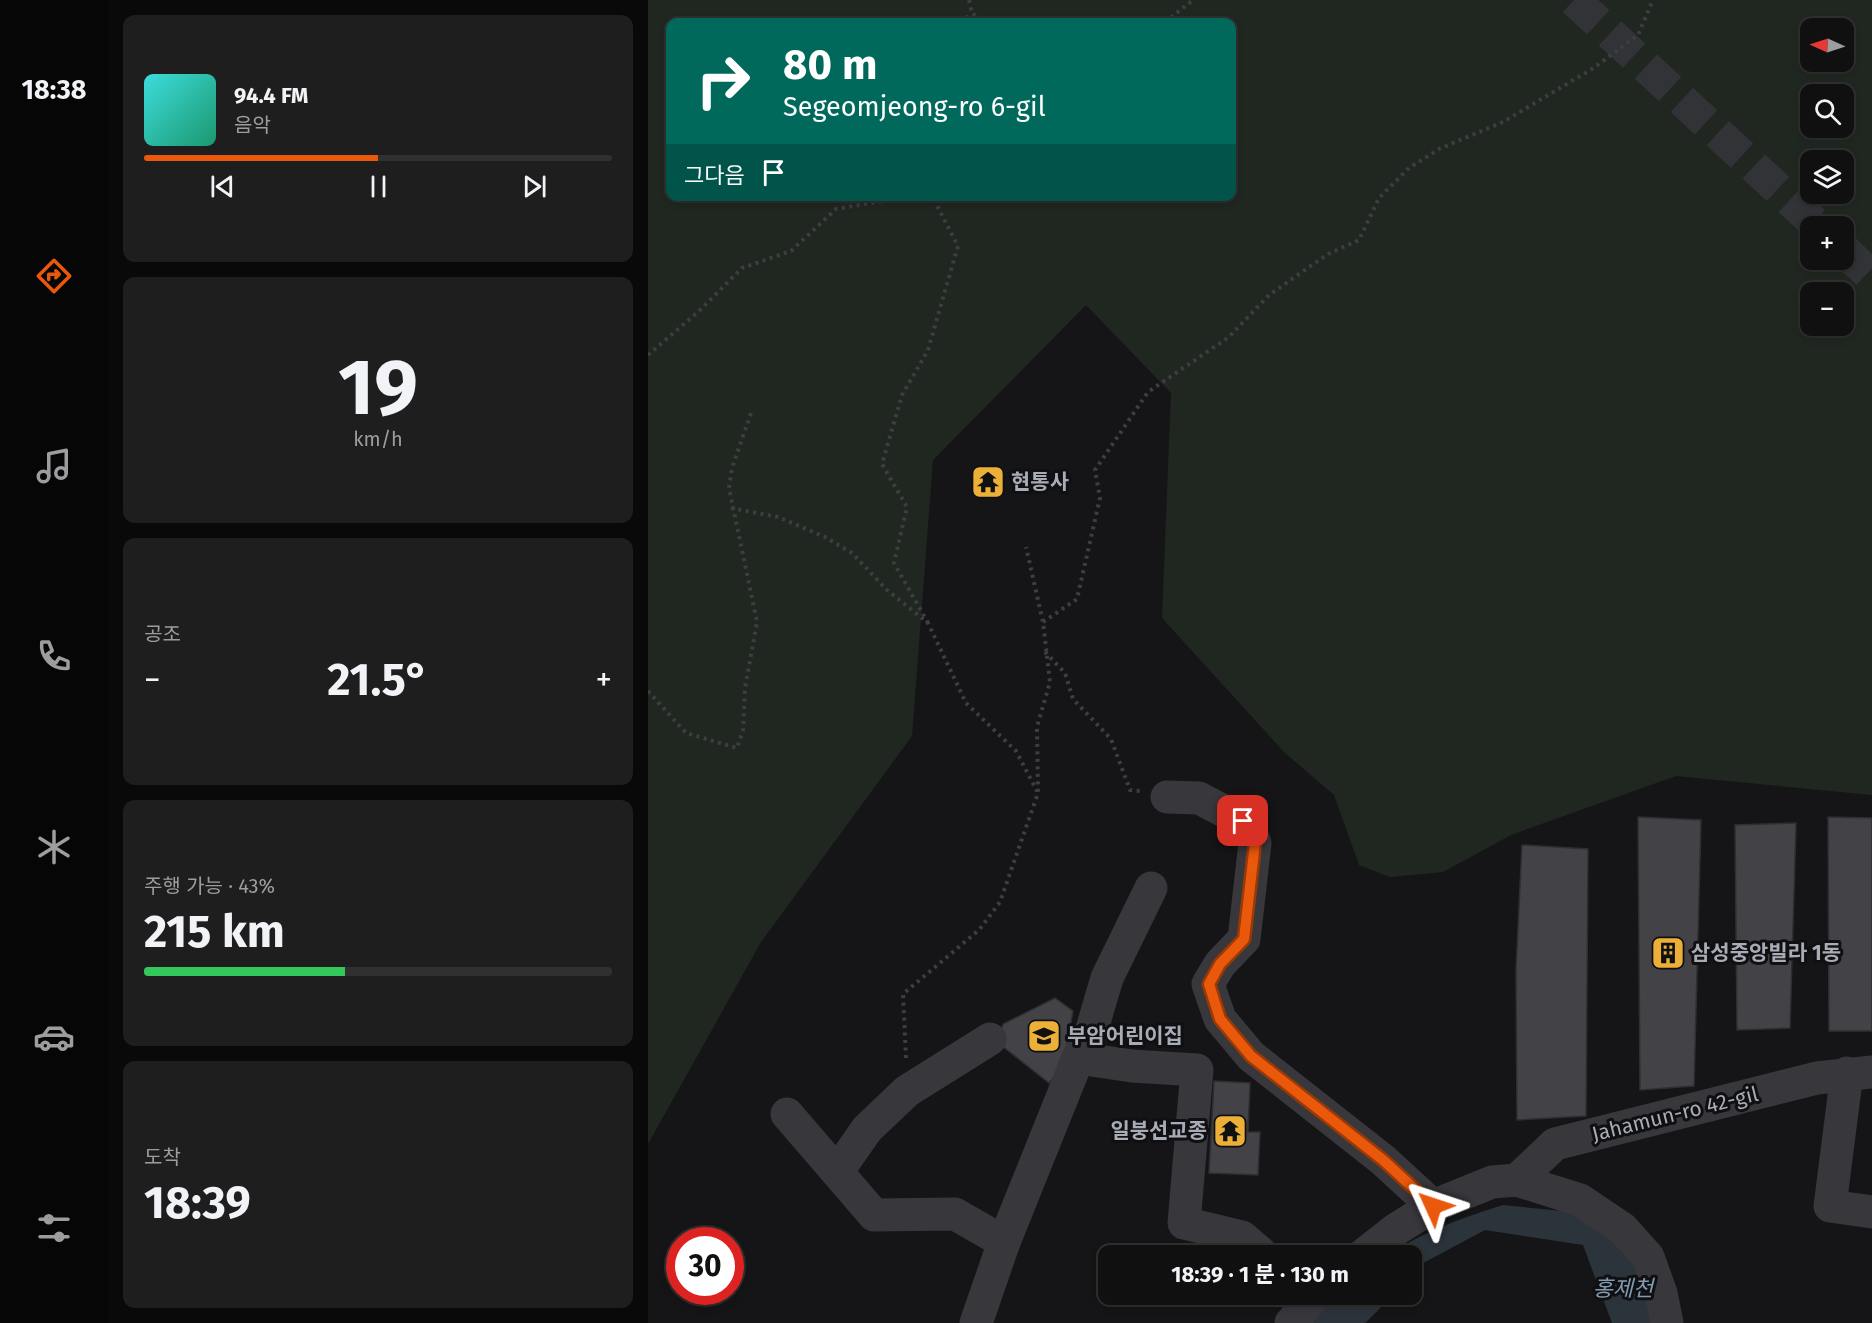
<!DOCTYPE html>
<html lang="ko">
<head>
<meta charset="utf-8">
<style>
  :root { --surface:#101011; --page:#1e1e1f; --text:#f1f3f6; --muted:#9c9d9f; --line:#303031; --accent:#ea580c }
  body { margin:0; font-family:"Fira Sans","Noto Sans KR",sans-serif; background:var(--page); color:var(--text); height:100vh; display:flex; flex-direction:column; font-size:22px; white-space:nowrap }
  * { box-sizing:border-box; margin:0 }
  p { font-size:20px; color:var(--muted) }
  .icon { flex:none; width:33px; height:33px; fill:none; stroke:currentColor; stroke-width:2; stroke-linecap:round; stroke-linejoin:round }
  .map { position:relative; flex:1; overflow:hidden }
  .panel { display:flex; flex-direction:column; gap:15px; padding:15px; background:#090909; width:540px }
  .panel>* { flex:none }
  .guide { position:absolute; left:18px; top:18px; width:570px; height:183px; border-radius:12px; box-shadow:0 3px 9px #0003,0 0 0 2px var(--line); background:#00695c; color:#fff; overflow:hidden }
  .needle { width:39px; rotate:273deg }
  .fabs { position:absolute; left:1152px; top:18px; display:grid; gap:12px }
  .fabs a { display:grid; place-items:center; width:54px; height:54px; border-radius:12px; background:var(--surface); box-shadow:0 3px 9px #0003,0 0 0 2px var(--line); font-size:30px }
  .speed { position:absolute; left:18px; top:1227px; display:flex; gap:12px; font-size:30px; font-weight:700; text-align:center }
  .speed>* { display:grid; place-content:center; width:78px; height:78px; border-radius:50%; background:var(--surface); box-shadow:0 3px 9px #0003,0 0 0 2px var(--line); line-height:1 }
  .speed .limit { border:9px solid #d22; background:#fff; color:#111 }
  .pin { position:absolute; display:grid; place-items:center; width:51px; height:51px; color:#fff; margin:-26px; border-radius:12px; box-shadow:0 3px 9px #0006 }
  .me { position:absolute; width:66px; margin:-33px; rotate:312deg; stroke-linejoin:round; filter:drop-shadow(0 0 4px #0008) }
  .turn { display:flex; align-items:center; gap:21px; height:126px; padding:0 18px; font-size:27px }
  .turn .icon { width:78px; height:78px; stroke-width:2.5 }
  .turn b { display:block; font-size:42px; line-height:51px }
  .then { display:flex; align-items:center; height:57px; padding:0 18px; background:#0003; gap:12px; font-size:22px }
  .big { font-size:45px; font-weight:700; line-height:1.1 }
  .panel .card { flex:1; display:flex; flex-direction:column; justify-content:center; gap:9px; min-width:0; padding:0 21px; border-radius:12px; background:var(--page) }
  .panel .dial { align-items:center; gap:0 }
  .dial b { font-size:78px; line-height:1 }
  .song { display:flex; align-items:center; gap:18px }
  .cover { width:72px; height:72px; border-radius:9px; background:linear-gradient(135deg,hsl(180 70% 55%),hsl(160 70% 35%)) }
  .played { height:6px; border-radius:3px; background:linear-gradient(90deg,var(--accent) 50%,var(--line) 50%) }
  .keys { display:flex; justify-content:space-around; direction:ltr }
  .heat { display:flex; justify-content:space-between; align-items:center; font-size:33px; direction:ltr }
  .charge { height:9px; border-radius:4px; background:linear-gradient(90deg,#34c759 43%,var(--line) 0) }
  .trip { position:absolute; left:450px; top:1245px; width:324px; height:60px; border-radius:12px; background:var(--surface); box-shadow:0 3px 9px #0003,0 0 0 2px var(--line); font-weight:700; line-height:60px; text-align:center }
  main { display:flex; flex:1; min-height:0 }
  .tab-bar { display:flex; flex-direction:column; width:108px; justify-content:space-around; align-items:center; background:#060607; color:var(--muted) }
  .tab-bar .icon { width:42px; height:42px }
  .tab-bar .current { color:var(--accent) }
  .tab-bar b { font-size:27px; color:var(--text) }
  .map>svg:first-child { display:block }
  .green { fill:#202721; fill-rule:evenodd }
  .water { fill:#2c343b }
  .lines { fill:none; stroke-linecap:round; stroke-linejoin:round }
  .river { stroke:#2c343b; stroke-width:46 }
  .building { fill:#424247; stroke:#2f2f33; stroke-width:1.5 }
  .highway-tunnel { stroke:#323337; stroke-width:33; stroke-dasharray:33 16; stroke-linecap:butt }
  .path { stroke:#3d3e43; stroke-width:4; stroke-dasharray:3 4.5; stroke-linecap:butt }
  .minor { stroke:#37373c; stroke-width:33 }
  .route-casing { stroke:#983908; stroke-width:15 }
  .route { stroke:#ea580c; stroke-width:10 }
  .labels { text-anchor:middle; dominant-baseline:central; stroke-width:6; stroke-linejoin:round; paint-order:stroke }
  .poi-label { font-size:21px; font-weight:bold; fill:#a8acb7; stroke:#101012; text-anchor:start }
  .street-label { font-size:21px; fill:#a8acb7; stroke:#101012 }
  .water-label { font-size:22px; font-style:italic; fill:#809ab1; stroke:#101012 }
</style>
</head>
<body>
<main>
<nav class="tab-bar">
<b>18:38</b>
<svg class="icon current" aria-label="directions" viewBox="0 0 24 24"><path d="M12 3l9 9-9 9-9-9zM9 14v-3h6M13 9l2 2-2 2"/></svg>
<svg class="icon" aria-label="music" viewBox="0 0 24 24"><path d="M9 18V5l10-2v13"/><circle cx="6" cy="18" r="3"/><circle cx="16" cy="16" r="3"/></svg>
<svg class="icon" aria-label="phone" viewBox="0 0 24 24"><path d="M5 4h4l2 5-3 2q2 4 5 5l2-3 5 2v4C11 20 4 13 5 4z"/></svg>
<svg class="icon" aria-label="climate" viewBox="0 0 24 24"><path d="M12 3v18M4 7l16 10M4 17L20 7"/></svg>
<svg class="icon" aria-label="car" viewBox="0 0 24 24"><path d="M5 17H2v-5l4-1 3-4h7l3 4 3 1v5h-3M9 17h6M6 11h13"/><circle cx="7" cy="17" r="2"/><circle cx="17" cy="17" r="2"/></svg>
<svg class="icon" aria-label="filters" viewBox="0 0 24 24"><path d="M4 7h16M4 17h16"/><circle cx="9" cy="7" r="2"/><circle cx="15" cy="17" r="2"/></svg>
</nav>
<section class="panel">
<div class="card">
<div class="song"><i class="cover"></i><div><b>94.4 FM</b><p>음악</p></div></div>
<div class="played"></div>
<div class="keys"><svg class="icon" aria-label="previous" viewBox="0 0 24 24"><path d="M18 5L8 12l10 7zM5 5v14"/></svg><svg class="icon" aria-label="pause" viewBox="0 0 24 24"><path d="M8 5v14M16 5v14"/></svg><svg class="icon" aria-label="next" viewBox="0 0 24 24"><path d="M6 5l10 7-10 7zM19 5v14"/></svg></div>
</div>
<div class="card dial"><b>19</b><p>km/h</p></div>
<div class="card"><p>공조</p>
<div class="heat"><a>−</a><b class="big">21.5°</b><a>+</a></div>
</div>
<div class="card"><p>주행 가능 · 43%</p><b class="big">215 km</b><div class="charge"></div></div>
<div class="card"><p>도착</p><b class="big">18:39</b></div>
</section>
<div class="map">
<svg width="1224" height="1323" viewBox="0 0 1224 1323">
  <rect width="100%" height="100%" fill="#151517"/>
  <!-- green -->
  <path class="green" d="M0,0H1224V795L1028,776L863,835L795,872L742,877L711,865L686,795L637,753L514,618L523,393L438,305L285,460L264,736L113,942L0,1144ZM22,22H584V196H22ZM1162,28H1196V62H1162ZM1162,94H1196V128H1162ZM1162,160H1196V194H1162ZM1162,226H1196V260H1162ZM1162,292H1196V326H1162Z"/>
  <!-- water -->
  <g class="water">
    <path d="M855,1205L924,1212L977,1242L997,1282L1003,1323H964L935,1245L837,1230L764,1269V1256H740C773,1232 817,1217 855,1205Z"/>
    <polygon points="684,1295 721,1295 682,1323 648,1323"/>
  </g>
  <g class="lines">
    <!-- river -->
    <polyline class="river" points="684,1323 714,1294"/>
  </g>
  <!-- building -->
  <g class="building">
    <polygon points="990,817 1053,820 1046,1086 992,1090"/>
    <polygon points="1180,817 1224,818 1224,1031 1181,1031"/>
    <polygon points="1148,823 1142,1028 1089,1030 1087,825"/>
    <polygon points="874,845 940,849 938,1116 869,1120 868,970"/>
    <polygon points="407,998 425,1011 415,1066 401,1083 349,1042 355,1024"/>
    <polygon points="566,1081 602,1083 600,1132 612,1132 610,1175 561,1173"/>
  </g>
  <g class="lines">
    <!-- highway-tunnel -->
    <g class="highway-tunnel">
      <polyline points="926,0 1170,226"/>
      <polyline points="1196,250 1224,277"/>
    </g>
    <!-- path -->
    <g class="path">
      <polyline points="321,0 324,14 343,22"/>
      <polyline points="312,22 324,14"/>
      <polyline points="517,22 545,0"/>
      <polyline points="0,355 51,311 94,268 143,251 188,209 264,196"/>
      <polyline points="83,508 130,517 177,537 204,553 239,590 280,623 318,703 368,751 389,791"/>
      <polyline points="395,622 429,599 452,498 447,470 500,392 581,337 621,295 680,254 711,240 731,198 761,168 791,149 855,122 944,69 990,35 1005,0"/>
      <polyline points="280,623 246,563 259,507 234,464 254,395 280,350 310,246 284,196"/>
      <polyline points="397,652 417,673 425,699 463,739 482,790 492,791"/>
      <polyline points="0,691 38,733 89,748 95,730 97,688 109,622 81,488 84,468 103,413"/>
      <polyline points="258,1058 255,994 331,930 352,902 390,793 389,727 402,682 395,622 378,547"/>
    </g>
    <!-- minor -->
    <g class="minor">
      <polyline points="519,797 551,798 595,821 607,843 596,939 572,964 560,984 572,1019 603,1056 735,1160 785,1206"/>
      <polyline points="503,888 459,978 442,1036 430,1058 484,1066 549,1070 536,1223 594,1237 616,1256"/>
      <polyline points="342,1039 259,1091 219,1129 189,1172 226,1215 307,1214 356,1242"/>
      <polyline points="1199,1073 1182,1206 1224,1212"/>
      <polyline points="139,1114 189,1172"/>
      <polyline points="869,1180 907,1144 1169,1078 1224,1072"/>
      <polyline points="714,1256 747,1230 785,1206 844,1182 869,1180 932,1200 975,1229 1000,1257 1013,1293 1019,1323"/>
      <polyline points="328,1323 356,1242 430,1058"/>
      <polyline points="643,1323 668,1294"/>
    </g>
  </g>
  <g class="lines">
    <!-- route casing -->
    <g class="route-casing">
      <polyline id="route" points="595,821 607,843 596,939 572,964 561,984 572,1019 603,1056 735,1160 785,1206"/>
    </g>
    <!-- route -->
    <use href="#route" class="route"/>
  </g>
  <!-- icons -->
  <defs>
    <g id="temple-square" transform="scale(1.725)"><rect x="-9" y="-9" width="18" height="18" rx="4" fill="#ecb038" stroke="#101012"/><path d="M0-6L5-2H3V0L6.5 2.5H4V6H1.5V3h-3V6H-4V2.5H-6.5L-3 0V-2H-5Z" fill="#111"/></g>
    <g id="building-square" transform="scale(1.725)"><rect x="-9" y="-9" width="18" height="18" rx="4" fill="#ecb038" stroke="#101012"/><path d="M-4-6H4V6H1V3H-1V6H-4ZM-2.5-4.3h1.7v1.8h-1.7ZM.8-4.3h1.7v1.8H.8ZM-2.5-1h1.7V.8h-1.7ZM.8-1h1.7V.8H.8Z" fill="#111"/></g>
    <g id="school-square" transform="scale(1.725)"><rect x="-9" y="-9" width="18" height="18" rx="4" fill="#ecb038" stroke="#101012"/><path d="M0-5L7-2L0 1L-7-2ZM-4 1L0 2.5L4 1V4Q0 6-4 4Z" fill="#111"/></g>
  </defs>
  <g fill-rule="evenodd">
    <use href="#temple-square" x="340" y="482"/>
    <use href="#building-square" x="1020" y="953"/>
    <use href="#school-square" x="396" y="1036"/>
    <use href="#temple-square" x="582" y="1131"/>
  </g>
  <g class="labels">
    <!-- poi labels -->
    <g class="poi-label">
      <text x="363" y="482">현통사</text>
      <text x="1043" y="953">삼성중앙빌라 1동</text>
      <text x="419" y="1036">부암어린이집</text>
      <text x="559" y="1131" text-anchor="end">일붕선교종</text>
    </g>
    <!-- street labels -->
    <g class="street-label">
      <text transform="translate(1027 1114) rotate(-14)">Jahamun-ro 42-gil</text>
    </g>
    <!-- water labels -->
    <g class="water-label">
      <text x="975" y="1288">홍제천</text>
    </g>
  </g>
</svg>
<div class="fabs">
<a><svg class="needle" viewBox="-14 -14 28 28"><path d="M0-13l5 13h-10z" fill="#e53935"/><path d="M0 13l5-13h-10z" fill="#9c9d9f"/></svg></a>
<a><svg class="icon" aria-label="search" viewBox="0 0 24 24"><circle cx="10" cy="10" r="6"/><path d="M15 15l6 6"/></svg></a>
<a><svg class="icon" aria-label="layers" viewBox="0 0 24 24"><path d="M12 4l9 5-9 5-9-5zM3 14l9 5 9-5"/></svg></a>
<a>+</a>
<a>−</a>
</div>
<div class="speed"><div class="limit">30</div></div>
<div class="pin" style="left:595px;top:821px;background:#d93025"><svg class="icon" aria-label="arrive" viewBox="0 0 24 24"><path d="M6 21V4h12l-3 4 3 4H6"/></svg></div>
<svg class="me" style="left:785px;top:1206px" viewBox="-20 -20 40 40"><path d="M0-17L14 15 0 8-14 15z" fill="#ea580c" stroke="#fff" stroke-width="4"/></svg>
<div class="trip">18:39 · 1 분 · 130 m</div>
<div class="guide">
<div class="turn"><svg class="icon" aria-label="right" viewBox="0 0 24 24"><path d="M7 20v-9h11M14 6l5 5-5 5"/></svg><div><b>80 m</b>Segeomjeong-ro 6-gil</div></div>
<div class="then">그다음<svg class="icon" aria-label="arrive" viewBox="0 0 24 24"><path d="M6 21V4h12l-3 4 3 4H6"/></svg></div>
</div>
</div>
</main>
</body>
</html>
